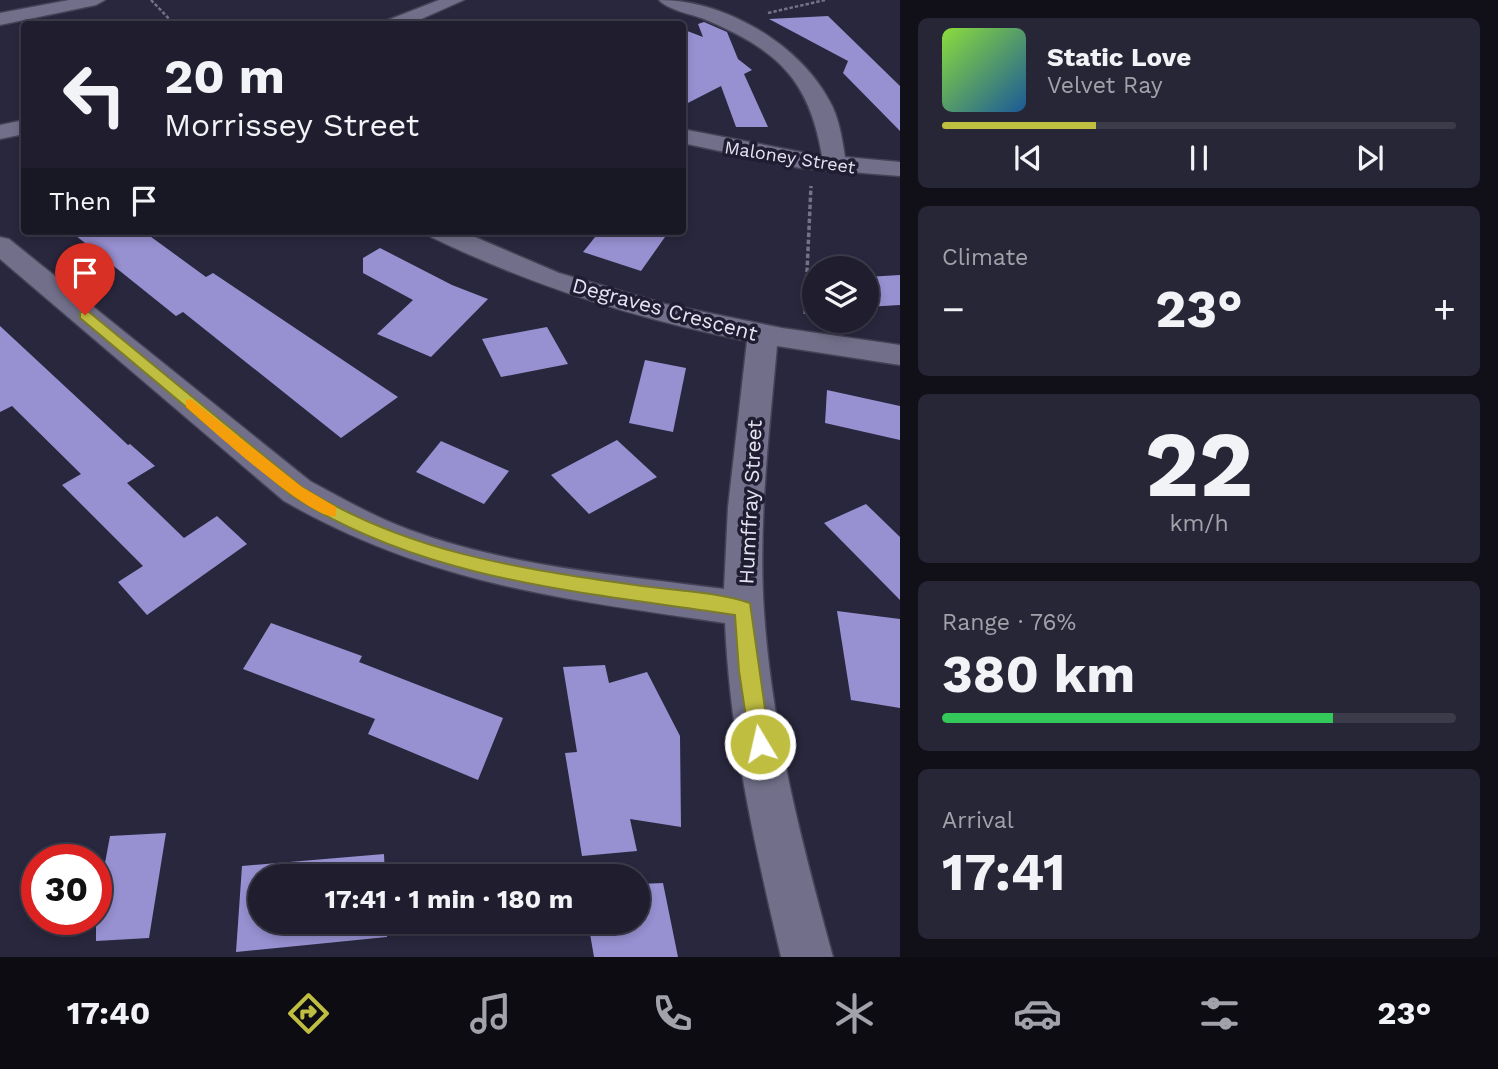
<!DOCTYPE html>
<html lang="en">
<head>
<meta charset="utf-8">
<style>
  :root { --surface:#1f1d2e; --page:#272636; --text:#f1f3f6; --muted:#a1a2aa; --line:#3c3b4a; --accent:#bfbe41 }
  body { margin:0; font-family:"Work Sans",sans-serif; background:var(--page); color:var(--text); height:100vh; display:flex; flex-direction:column; font-size:26px; white-space:nowrap }
  * { box-sizing:border-box; margin:0 }
  p { font-size:23px; color:var(--muted) }
  .icon { flex:none; width:38px; height:38px; fill:none; stroke:currentColor; stroke-width:2; stroke-linecap:round; stroke-linejoin:round }
  .map { position:relative; flex:1; overflow:hidden }
  .details { display:flex; flex-direction:column; gap:18px; padding:18px; background:#111019; width:598px }
  .details>* { flex:none }
  .guide { position:absolute; left:21px; top:21px; width:665px; height:214px; border-radius:7px; box-shadow:0 4px 10px #0003,0 0 0 2px var(--line); background:#1f1d2e; color:var(--text); overflow:hidden }
  .tools { position:absolute; left:802px; top:256px; display:grid; gap:14px }
  .tools a { display:grid; place-items:center; width:77px; height:77px; border-radius:50%; background:var(--surface); box-shadow:0 4px 10px #0003,0 0 0 2px var(--line); font-size:35px }
  .speed { position:absolute; left:21px; top:844px; display:flex; gap:14px; font-size:35px; font-weight:700; text-align:center }
  .speed>* { display:grid; place-content:center; width:91px; height:91px; border-radius:50%; background:var(--surface); box-shadow:0 4px 10px #0003,0 0 0 2px var(--line); line-height:1 }
  .speed .limit { border:10px solid #d22; background:#fff; color:#111 }
  .pin { position:absolute; display:grid; place-items:center; width:60px; height:60px; color:#fff; margin:-72px -30px; border-radius:50% 50% 50% 0; rotate:-45deg; box-shadow:0 0 7px #0007 }
  .pin .icon { rotate:45deg }
  .me { position:absolute; width:77px; margin:-38px; rotate:351deg; stroke-linejoin:round; filter:drop-shadow(0 0 5px #0008) }
  .turn { display:flex; align-items:center; gap:24px; height:147px; padding:0 28px; font-size:32px }
  .turn .icon { width:91px; height:91px; stroke-width:2.5 }
  .turn b { display:block; font-size:49px; line-height:60px }
  .then { display:flex; align-items:center; height:66px; padding:0 28px; background:#0003; gap:14px; font-size:26px }
  .big { font-size:52px; font-weight:700; line-height:1.1 }
  .details .widget { flex:1; display:flex; flex-direction:column; justify-content:center; gap:10px; min-width:0; padding:0 24px; border-radius:10px; background:var(--page) }
  .details .dial { align-items:center; gap:0 }
  .dial b { font-size:91px; line-height:1 }
  .song { display:flex; align-items:center; gap:21px }
  .cover { width:84px; height:84px; border-radius:10px; background:linear-gradient(135deg,hsl(90 70% 55%),hsl(210 70% 35%)) }
  .played { height:7px; border-radius:4px; background:linear-gradient(90deg,var(--accent) 30%,var(--line) 30%) }
  .keys { display:flex; justify-content:space-around; direction:ltr }
  .heat { display:flex; justify-content:space-between; align-items:center; font-size:38px; direction:ltr }
  .charge { height:10px; border-radius:5px; background:linear-gradient(90deg,#34c759 76%,var(--line) 0) }
  .trip { position:absolute; left:248px; top:864px; width:402px; height:70px; border-radius:35px; background:var(--surface); box-shadow:0 4px 10px #0003,0 0 0 2px var(--line); font-weight:700; line-height:70px; text-align:center }
  .tab-bar { display:flex; height:112px; justify-content:space-around; align-items:center; background:#0c0c12; color:var(--muted) }
  .tab-bar .icon { width:49px; height:49px }
  .tab-bar .active { color:var(--accent) }
  .tab-bar b { font-size:32px; color:var(--text) }
  main { display:flex; flex:1; min-height:0 }
  .map>svg:first-child { display:block }
  .building { fill:#9790d1 }
  .lines { fill:none; stroke-linecap:round; stroke-linejoin:round }
  .minor-casing { stroke:#444255; stroke-width:3 }
  .path-far1 { stroke:#747285; stroke-width:2.5; stroke-dasharray:3.5 2; stroke-linecap:butt }
  .path { stroke:#747285; stroke-width:3.5; stroke-dasharray:4.5 2.5; stroke-linecap:butt }
  .minor { fill:#716f89; fill-rule:evenodd }
  .route { fill:#bfbe41; stroke:#7c7c2a; stroke-width:2 }
  .slow { fill:#f59e0b }
  .labels { text-anchor:middle; dominant-baseline:central; stroke-width:7; stroke-linejoin:round; paint-order:stroke }
  .far-street-label { font-size:18px; fill:#e4e3f2; stroke:#201d32 }
  .street-label { font-size:21px; fill:#e4e3f2; stroke:#201d32 }
</style>
</head>
<body>
<main>
<div class="map">
<svg width="900" height="957" viewBox="0 0 900 957">
  <rect width="100%" height="100%" fill="#29273d"/>
  <!-- building -->
  <g class="building">
    <polygon points="828,16 900,86 900,131 843,73 848,61 769,19"/>
    <polygon points="704,22 727,32 738,59 752,70 744,74 768,127 736,127 721,86 682,106 682,29 703,37 698,24"/>
    <polygon points="70,231 143,231 206,277 213,273 398,397 341,438 183,312 176,316"/>
    <polygon points="600,231 644,231 665,237 641,271 583,252"/>
    <polygon points="380,248 452,285 488,299 431,357 377,334 413,300 363,273 363,258"/>
    <polygon points="900,275 900,305 866,307 866,277"/>
    <polygon points="0,326 128,445 130,444 155,466 127,483 184,538 217,516 247,544 147,615 118,582 143,566 62,485 81,474 12,406 0,412"/>
    <polygon points="547,327 568,364 501,377 482,339"/>
    <polygon points="645,360 686,368 673,432 629,423"/>
    <polygon points="827,390 900,406 900,440 825,423"/>
    <polygon points="617,440 657,477 589,514 551,475"/>
    <polygon points="441,441 509,471 484,504 416,472"/>
    <polygon points="866,504 900,537 900,600 824,523"/>
    <polygon points="837,611 900,619 900,708 851,700"/>
    <polygon points="271,623 362,656 359,662 503,718 478,780 368,734 375,719 243,669"/>
    <polygon points="605,665 609,683 647,672 680,736 681,827 630,819 637,851 582,856 565,753 577,752 563,667"/>
    <polygon points="166,833 149,938 96,941 96,863 105,863 110,836"/>
    <polygon points="384,854 385,877 261,877 261,922 387,922 387,937 236,952 242,866"/>
    <polygon points="663,883 678,957 594,957 588,922 639,922 639,884"/>
  </g>
  <g class="lines">
    <!-- minor casing -->
    <g class="minor-casing">
      <g id="minor">
        <polygon points="69,0 105,0 96,5 0,25 0,13"/>
        <polygon points="439,0 464,0 410,24 386,24 388,20"/>
        <path d="M659,0C724,0 798,43 829,100C839,117 842,138 845,157L900,162V176L800,168L682,143V129L822,156C809,77 775,49 704,19C691,14 668,10 659,0Z"/>
        <polygon points="24,120 24,134 0,139 0,125"/>
        <path d="M427,231H461L559,273L665,304L782,328L900,345V365L777,346C769,435 758,524 764,612C772,730 802,844 833,957H781C755,847 730,737 725,623C563,599 429,584 284,501L0,259V237L9,239L310,481C343,499 375,517 410,530C510,567 620,575 724,589L728,507L747,341C637,319 532,286 431,237Z"/>
      </g>
    </g>
    <!-- path-far1 -->
    <g class="path-far1">
      <polyline points="151,0 174,24"/>
      <polyline points="768,13 825,0"/>
    </g>
    <!-- path -->
    <polyline class="path" points="805,314 811,186"/>
    <!-- minor -->
    <use href="#minor" class="minor"/>
  </g>
  <!-- route -->
  <path class="route" d="M80,312H89L302,487C405,551 511,567 628,584C666,590 715,591 750,603L770,744L767,751L760,754L753,751L750,744L739,671L735,615C583,592 424,581 291,495L80,318Z"/>
  <!-- slow -->
  <path class="slow" d="M191,399L302,487L336,507V516C314,523 208,426 186,407V400Z"/>
  <g class="labels">
    <!-- far-street labels -->
    <g class="far-street-label">
      <text transform="translate(790 157) rotate(9)">Maloney Street</text>
    </g>
    <!-- street labels -->
    <g class="street-label">
      <text transform="translate(665 309) rotate(15)">Degraves Crescent</text>
      <text transform="translate(750 502) rotate(-87)">Humffray Street</text>
    </g>
  </g>
</svg>
<div class="tools">
<a><svg class="icon" aria-label="layers" viewBox="0 0 24 24"><path d="M12 4l9 5-9 5-9-5zM3 14l9 5 9-5"/></svg></a>
</div>
<div class="speed"><div class="limit">30</div></div>
<div class="pin" style="left:85px;top:315px;background:#d93025"><svg class="icon" aria-label="arrive" viewBox="0 0 24 24"><path d="M6 21V4h12l-3 4 3 4H6"/></svg></div>
<svg class="me" style="left:760px;top:744px" viewBox="-20 -20 40 40"><circle r="17" fill="#bfbe41" stroke="#fff" stroke-width="3"/><path d="M0-11L8 9 0 5-8 9z" fill="#fff"/></svg>
<div class="trip">17:41 · 1 min · 180 m</div>
<div class="guide">
<div class="turn"><svg class="icon" aria-label="left" viewBox="0 0 24 24"><path d="M17 20v-9H6M10 6l-5 5 5 5"/></svg><div><b>20 m</b>Morrissey Street</div></div>
<div class="then">Then<svg class="icon" aria-label="arrive" viewBox="0 0 24 24"><path d="M6 21V4h12l-3 4 3 4H6"/></svg></div>
</div>
</div>
<section class="details">
<div class="widget">
<div class="song"><i class="cover"></i><div><b>Static Love</b><p>Velvet Ray</p></div></div>
<div class="played"></div>
<div class="keys"><svg class="icon" aria-label="previous" viewBox="0 0 24 24"><path d="M18 5L8 12l10 7zM5 5v14"/></svg><svg class="icon" aria-label="pause" viewBox="0 0 24 24"><path d="M8 5v14M16 5v14"/></svg><svg class="icon" aria-label="next" viewBox="0 0 24 24"><path d="M6 5l10 7-10 7zM19 5v14"/></svg></div>
</div>
<div class="widget"><p>Climate</p>
<div class="heat"><a>−</a><b class="big">23°</b><a>+</a></div>
</div>
<div class="widget dial"><b>22</b><p>km/h</p></div>
<div class="widget"><p>Range · 76%</p><b class="big">380 km</b><div class="charge"></div></div>
<div class="widget"><p>Arrival</p><b class="big">17:41</b></div>
</section>
</main>
<nav class="tab-bar">
<b>17:40</b>
<svg class="icon active" aria-label="directions" viewBox="0 0 24 24"><path d="M12 3l9 9-9 9-9-9zM9 14v-3h6M13 9l2 2-2 2"/></svg>
<svg class="icon" aria-label="music" viewBox="0 0 24 24"><path d="M9 18V5l10-2v13"/><circle cx="6" cy="18" r="3"/><circle cx="16" cy="16" r="3"/></svg>
<svg class="icon" aria-label="phone" viewBox="0 0 24 24"><path d="M5 4h4l2 5-3 2q2 4 5 5l2-3 5 2v4C11 20 4 13 5 4z"/></svg>
<svg class="icon" aria-label="climate" viewBox="0 0 24 24"><path d="M12 3v18M4 7l16 10M4 17L20 7"/></svg>
<svg class="icon" aria-label="car" viewBox="0 0 24 24"><path d="M5 17H2v-5l4-1 3-4h7l3 4 3 1v5h-3M9 17h6M6 11h13"/><circle cx="7" cy="17" r="2"/><circle cx="17" cy="17" r="2"/></svg>
<svg class="icon" aria-label="filters" viewBox="0 0 24 24"><path d="M4 7h16M4 17h16"/><circle cx="9" cy="7" r="2"/><circle cx="15" cy="17" r="2"/></svg>
<b>23°</b>
</nav>
</body>
</html>
